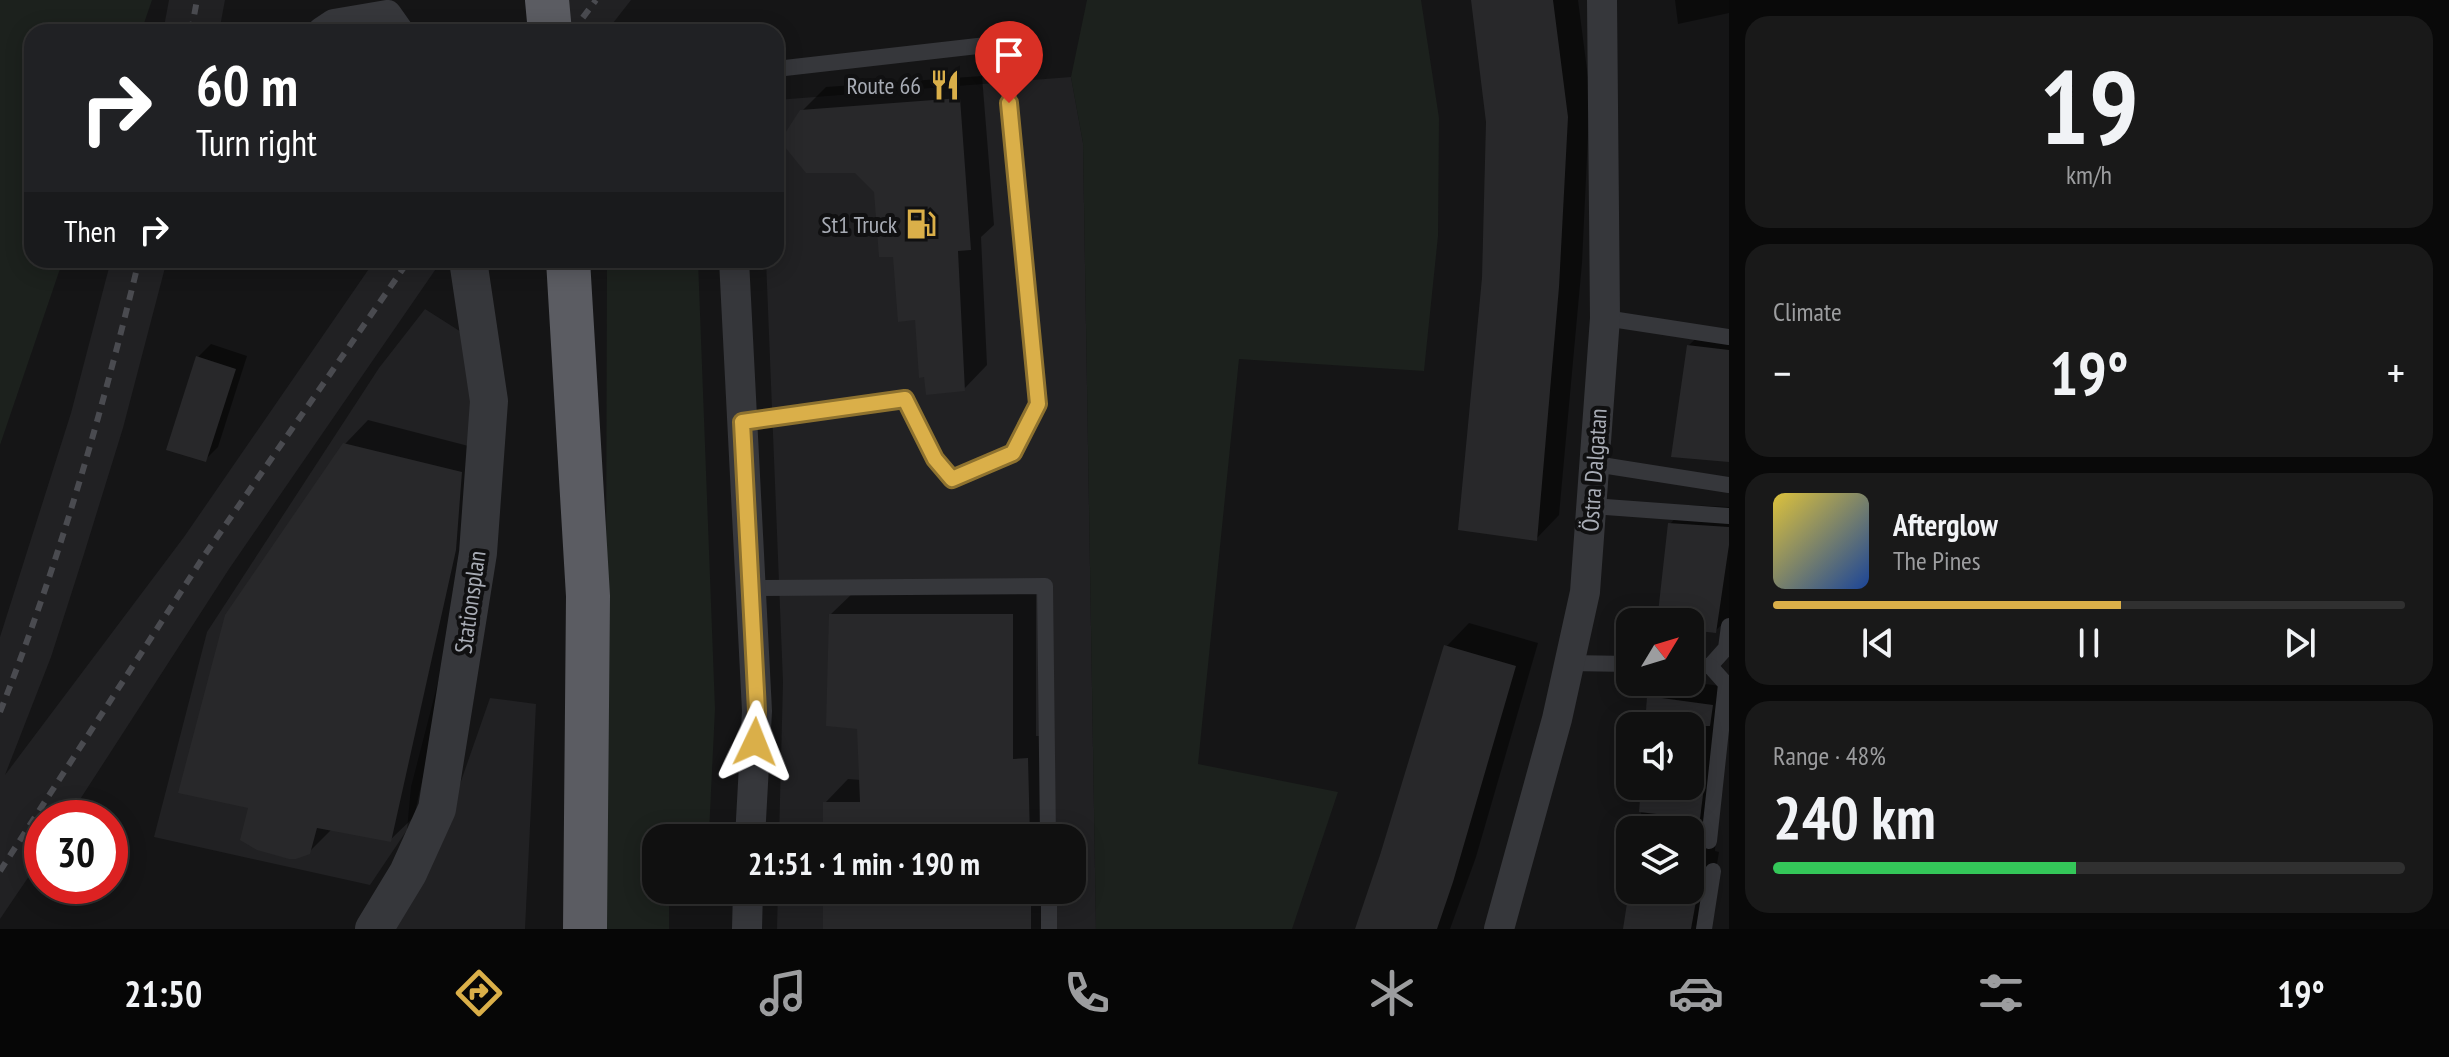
<!DOCTYPE html>
<html lang="en">
<head>
<meta charset="utf-8">
<style>
  :root { --surface:#101010; --page:#191919; --text:#f1f3f6; --muted:#9c9d9f; --line:#303030; --accent:#daaf49 }
  body { margin:0; font-family:"PT Sans Narrow",sans-serif; background:var(--page); color:var(--text); height:100vh; display:flex; flex-direction:column; font-size:30px; white-space:nowrap }
  * { box-sizing:border-box; margin:0 }
  p { font-size:26px; color:var(--muted) }
  .icon { flex:none; width:44px; height:44px; fill:none; stroke:currentColor; stroke-width:2; stroke-linecap:round; stroke-linejoin:round }
  .map { position:relative; flex:1; overflow:hidden }
  .details { display:flex; flex-direction:column; gap:16px; padding:16px; background:#090909; width:720px }
  .details>* { flex:none }
  .hud { position:absolute; left:24px; top:24px; width:760px; height:244px; border-radius:24px; box-shadow:0 4px 20px #0003,0 0 0 2px var(--line); background:#202124; color:#fff; overflow:hidden }
  .needle { width:52px; rotate:52deg }
  .buttons { position:absolute; left:1616px; top:608px; display:grid; gap:16px }
  .buttons a { display:grid; place-items:center; width:88px; height:88px; border-radius:16px; background:var(--surface); box-shadow:0 4px 20px #0003,0 0 0 2px var(--line); font-size:40px }
  .speed { position:absolute; left:24px; top:800px; display:flex; gap:16px; font-size:40px; font-weight:700; text-align:center }
  .speed>* { display:grid; place-content:center; width:104px; height:104px; border-radius:50%; background:var(--surface); box-shadow:0 4px 20px #0003,0 0 0 2px var(--line); line-height:1 }
  .speed .limit { border:12px solid #d22; background:#fff; color:#111 }
  .pin { position:absolute; display:grid; place-items:center; width:68px; height:68px; color:#fff; margin:-82px -34px; border-radius:50% 50% 50% 0; rotate:-45deg; box-shadow:0 0 8px #0007 }
  .pin .icon { rotate:45deg }
  .me { position:absolute; width:88px; margin:-44px; rotate:2deg; stroke-linejoin:round; filter:drop-shadow(0 0 6px #0008) }
  .turn { display:flex; align-items:center; gap:28px; height:168px; padding:0 40px; font-size:36px }
  .turn .icon { width:104px; height:104px; stroke-width:2.5 }
  .turn b { display:block; font-size:56px; line-height:68px }
  .then { display:flex; align-items:center; height:76px; padding:0 40px; background:#0003; gap:16px; font-size:30px }
  .big { font-size:60px; font-weight:700; line-height:1.1 }
  .details .widget { flex:1; display:flex; flex-direction:column; justify-content:center; gap:12px; min-width:0; padding:0 28px; border-radius:24px; background:var(--page) }
  .details .dial { align-items:center; gap:0 }
  .dial b { font-size:104px; line-height:1 }
  .song { display:flex; align-items:center; gap:24px }
  .cover { width:96px; height:96px; border-radius:12px; background:linear-gradient(135deg,hsl(50 70% 55%),hsl(220 70% 35%)) }
  .played { height:8px; border-radius:4px; background:linear-gradient(90deg,var(--accent) 55%,var(--line) 55%) }
  .keys { display:flex; justify-content:space-around; direction:ltr }
  .heat { display:flex; justify-content:space-between; align-items:center; font-size:44px; direction:ltr }
  .charge { height:12px; border-radius:6px; background:linear-gradient(90deg,#34c759 48%,var(--line) 0) }
  .trip { position:absolute; left:642px; top:824px; width:444px; height:80px; border-radius:24px; background:var(--surface); box-shadow:0 4px 20px #0003,0 0 0 2px var(--line); font-weight:700; line-height:80px; text-align:center }
  .menu { display:flex; height:128px; justify-content:space-around; align-items:center; background:#060606; color:var(--muted) }
  .menu .icon { width:56px; height:56px }
  .menu .current { color:var(--accent) }
  .menu b { font-size:36px; color:var(--text) }
  main { display:flex; flex:1; min-height:0 }
  .map>svg:first-child { display:block }
  .built { fill:#212123 }
  .green { fill:#1c211d }
  .shadow { fill:#0007 }
  .building { fill:#28282a }
  .lines { fill:none; stroke-linecap:round; stroke-linejoin:round }
  .service { stroke:#36373b; stroke-width:16 }
  .minor { stroke:#36373b; stroke-width:30 }
  .tertiary { stroke:#36373b; stroke-width:38 }
  .trunk { stroke:#5b5c62; stroke-width:44 }
  .rail { stroke:#4a4b50; stroke-width:6; stroke-dasharray:10 8; stroke-linecap:butt }
  .route-casing { stroke:#8e722f; stroke-width:20 }
  .route { stroke:#daaf49; stroke-width:14 }
  .labels { text-anchor:middle; dominant-baseline:central; stroke-width:8; stroke-linejoin:round; paint-order:stroke }
  .poi-label { font-size:24px; fill:#a8acb5; stroke:#101011; text-anchor:end }
  .street-label { font-size:24px; fill:#a8acb5; stroke:#101011 }
</style>
</head>
<body>
<main>
<div class="map">
<svg width="1729" height="929" viewBox="0 0 1729 929">
  <rect width="100%" height="100%" fill="#151516"/>
  <!-- built -->
  <g class="built">
    <polygon points="169,0 225,0 219,32 163,32"/>
    <polygon points="562,0 631,0 606,32 538,32"/>
    <polygon points="1071,77 1083,143 1096,929 777,929 778,890 1072,890 1072,838 779,838 783,682 766,260 776,260 776,100"/>
    <polygon points="111,260 167,260 123,428 84,554 51,657 5,775 184,537 375,260 442,260 229,569 68,818 42,818 42,857 0,919 0,637 71,413"/>
    <polygon points="425,309 469,337 482,439 451,632 411,787 407,830 370,885 154,837 207,632 379,368"/>
    <polygon points="490,698 536,704 525,929 392,929 445,827"/>
  </g>
  <!-- green -->
  <g class="green">
    <polygon points="0,0 152,0 141,32 32,32 32,260 63,260 0,445"/>
    <polygon points="1087,0 1421,0 1439,118 1438,236 1424,371 1239,359 1198,764 1338,792 1292,929 1096,929 1083,143 1071,77"/>
    <polygon points="607,260 698,260 715,709 709,833 684,838 656,838 656,890 669,890 669,929 605,929"/>
  </g>
  <!-- shadow -->
  <g class="shadow">
    <polygon points="1473,0 1578,0 1590,93 1582,263 1559,515 1536,539 1484,279 1488,122"/>
    <polygon points="1675,0 1729,0 1729,13 1678,24"/>
    <polygon points="982,76 994,225 981,237 987,365 964,389 916,317 895,255 876,191 802,111 826,87"/>
    <polygon points="1707,328 1729,330 1729,460 1688,346"/>
    <polygon points="211,344 247,356 218,447 205,460 198,357"/>
    <polygon points="368,420 484,450 477,536 414,817 390,840 332,829 308,853 345,444"/>
    <polygon points="1688,505 1729,507 1729,618 1715,631 1690,628 1690,622 1659,622 1670,524"/>
    <polygon points="855,591 1036,592 1036,736 1051,736 1052,838 825,838 825,803 848,779 861,780 859,727 831,614"/>
    <polygon points="1469,623 1538,643 1476,857 1450,929 1357,929 1446,647"/>
    <polygon points="1664,682 1690,682 1729,687 1716,820 1715,851 1719,852 1706,929 1625,929 1631,890 1690,890 1690,830 1640,830 1643,786 1690,786 1690,726 1647,726 1649,697"/>
    <polygon points="825,890 1053,890 1054,929 825,929"/>
  </g>
  <!-- building -->
  <g class="building">
    <polygon points="1471,0 1553,0 1568,117 1559,287 1537,541 1458,530 1482,278 1486,122"/>
    <polygon points="960,98 971,250 958,251 965,391 926,395 924,377 919,378 915,320 898,322 893,257 879,257 874,192 855,173 806,173 780,141 800,110"/>
    <polygon points="1687,345 1729,350 1729,462 1671,457"/>
    <polygon points="196,356 236,369 206,462 166,450"/>
    <polygon points="343,443 462,472 456,550 391,842 317,828 310,854 296,859 289,859 257,850 240,840 248,808 178,793 225,615"/>
    <polygon points="1668,523 1729,527 1729,545 1716,633 1690,630 1690,622 1657,622"/>
    <polygon points="829,614 1013,614 1013,759 1028,758 1030,838 823,838 823,802 860,802 857,729 826,726"/>
    <polygon points="1444,645 1516,666 1453,882 1437,929 1355,929 1380,855"/>
    <polygon points="1647,696 1713,705 1710,726 1645,726"/>
    <polygon points="1641,786 1704,786 1700,819 1639,812"/>
    <rect x="823" y="890" width="208" height="39"/>
    <polygon points="1629,890 1698,890 1691,929 1623,929"/>
  </g>
  <g class="lines">
    <!-- service -->
    <g class="service">
      <polyline points="1605,318 1729,337"/>
      <polyline points="742,422 905,399 935,459 952,479 1013,453 1038,404 1004,43 776,69"/>
      <polyline points="1595,464 1729,485"/>
      <polyline points="1592,506 1729,516"/>
      <polyline points="751,588 1045,586 1048,838"/>
      <polyline points="1569,663 1630,664"/>
      <polyline points="1690,666 1710,666 1726,648 1729,626"/>
      <polyline points="1709,841 1726,684 1710,666"/>
      <polyline points="1049,890 1049,929"/>
      <polyline points="1704,929 1713,871"/>
    </g>
    <!-- minor -->
    <g class="minor">
      <polyline points="322,32 334,24 387,15 399,32"/>
      <polyline points="734,260 757,711 750,838"/>
      <polyline points="747,929 748,890"/>
      <polyline points="1499,929 1557,719 1585,592 1605,318 1602,0"/>
    </g>
    <!-- tertiary -->
    <polyline class="tertiary" points="374,929 408,873 437,809 478,553 489,401 468,260"/>
    <!-- trunk -->
    <g class="trunk">
      <polyline points="547,0 550,32"/>
      <polyline points="568,260 588,596 585,929"/>
    </g>
    <!-- rail -->
    <g class="rail">
      <polyline points="191,32 197,0"/>
      <polyline points="572,32 596,0"/>
      <path d="M0,712C58,566 102,413 139,260"/>
      <polyline points="0,871 206,553 409,260"/>
    </g>
  </g>
  <g class="lines">
    <!-- route casing -->
    <g class="route-casing">
      <polyline id="route" points="755,742 757,711 742,422 905,399 935,459 952,479 1013,453 1038,404 1009,103"/>
    </g>
    <!-- route -->
    <use href="#route" class="route"/>
  </g>
  <!-- icons -->
  <defs>
    <g id="restaurant-bare" transform="scale(2.4)"><path d="M-5-6h1v4h1v-4h1v4h1v-4h1v5L-1.5 .5V6h-2V.5L-5-1ZM5-6V6H3V1.5H1.5Q1.5-4 5-6Z" fill="#daaf49" stroke="#101011" stroke-width="2.5" paint-order="stroke"/></g>
    <g id="fuel-bare" transform="scale(2.4)"><path d="M-5.5-6h7V0h2V4h1.3V-2.5L3-4.5l.8-.8L6-3V5H2.5V1h-1V6h-7ZM-4.2-4.7v3.2H.2V-4.7Z" fill="#daaf49" stroke="#101011" stroke-width="2.5" paint-order="stroke"/></g>
  </defs>
  <g fill-rule="evenodd">
    <use href="#restaurant-bare" x="945" y="85"/>
    <use href="#fuel-bare" x="921" y="224"/>
  </g>
  <g class="labels">
    <!-- poi labels -->
    <g class="poi-label">
      <text x="921" y="85">Route 66</text>
      <text x="897" y="224">St1 Truck</text>
    </g>
    <!-- street labels -->
    <g class="street-label">
      <text transform="translate(1594 470) rotate(-86)">Östra Dalgatan</text>
      <text transform="translate(470 602) rotate(-82)">Stationsplan</text>
    </g>
  </g>
</svg>
<div class="buttons">
<a><svg class="needle" viewBox="-14 -14 28 28"><path d="M0-13l5 13h-10z" fill="#e53935"/><path d="M0 13l5-13h-10z" fill="#9c9d9f"/></svg></a>
<a><svg class="icon" aria-label="sound" viewBox="0 0 24 24"><path d="M4 9h4l5-4v14l-5-4H4zM17 9q2 3 0 6"/></svg></a>
<a><svg class="icon" aria-label="layers" viewBox="0 0 24 24"><path d="M12 4l9 5-9 5-9-5zM3 14l9 5 9-5"/></svg></a>
</div>
<div class="speed"><div class="limit">30</div></div>
<div class="pin" style="left:1009px;top:103px;background:#d93025"><svg class="icon" aria-label="arrive" viewBox="0 0 24 24"><path d="M6 21V4h12l-3 4 3 4H6"/></svg></div>
<svg class="me" style="left:755px;top:742px" viewBox="-20 -20 40 40"><path d="M0-17L14 15 0 8-14 15z" fill="#daaf49" stroke="#fff" stroke-width="4"/></svg>
<div class="trip">21:51 · 1 min · 190 m</div>
<div class="hud">
<div class="turn"><svg class="icon" aria-label="right" viewBox="0 0 24 24"><path d="M7 20v-9h11M14 6l5 5-5 5"/></svg><div><b>60 m</b>Turn right</div></div>
<div class="then">Then<svg class="icon" aria-label="right" viewBox="0 0 24 24"><path d="M7 20v-9h11M14 6l5 5-5 5"/></svg></div>
</div>
</div>
<section class="details">
<div class="widget dial"><b>19</b><p>km/h</p></div>
<div class="widget"><p>Climate</p>
<div class="heat"><a>−</a><b class="big">19°</b><a>+</a></div>
</div>
<div class="widget">
<div class="song"><i class="cover"></i><div><b>Afterglow</b><p>The Pines</p></div></div>
<div class="played"></div>
<div class="keys"><svg class="icon" aria-label="previous" viewBox="0 0 24 24"><path d="M18 5L8 12l10 7zM5 5v14"/></svg><svg class="icon" aria-label="pause" viewBox="0 0 24 24"><path d="M8 5v14M16 5v14"/></svg><svg class="icon" aria-label="next" viewBox="0 0 24 24"><path d="M6 5l10 7-10 7zM19 5v14"/></svg></div>
</div>
<div class="widget"><p>Range · 48%</p><b class="big">240 km</b><div class="charge"></div></div>
</section>
</main>
<nav class="menu">
<b>21:50</b>
<svg class="icon current" aria-label="directions" viewBox="0 0 24 24"><path d="M12 3l9 9-9 9-9-9zM9 14v-3h6M13 9l2 2-2 2"/></svg>
<svg class="icon" aria-label="music" viewBox="0 0 24 24"><path d="M9 18V5l10-2v13"/><circle cx="6" cy="18" r="3"/><circle cx="16" cy="16" r="3"/></svg>
<svg class="icon" aria-label="phone" viewBox="0 0 24 24"><path d="M5 4h4l2 5-3 2q2 4 5 5l2-3 5 2v4C11 20 4 13 5 4z"/></svg>
<svg class="icon" aria-label="climate" viewBox="0 0 24 24"><path d="M12 3v18M4 7l16 10M4 17L20 7"/></svg>
<svg class="icon" aria-label="car" viewBox="0 0 24 24"><path d="M5 17H2v-5l4-1 3-4h7l3 4 3 1v5h-3M9 17h6M6 11h13"/><circle cx="7" cy="17" r="2"/><circle cx="17" cy="17" r="2"/></svg>
<svg class="icon" aria-label="filters" viewBox="0 0 24 24"><path d="M4 7h16M4 17h16"/><circle cx="9" cy="7" r="2"/><circle cx="15" cy="17" r="2"/></svg>
<b>19°</b>
</nav>
</body>
</html>
